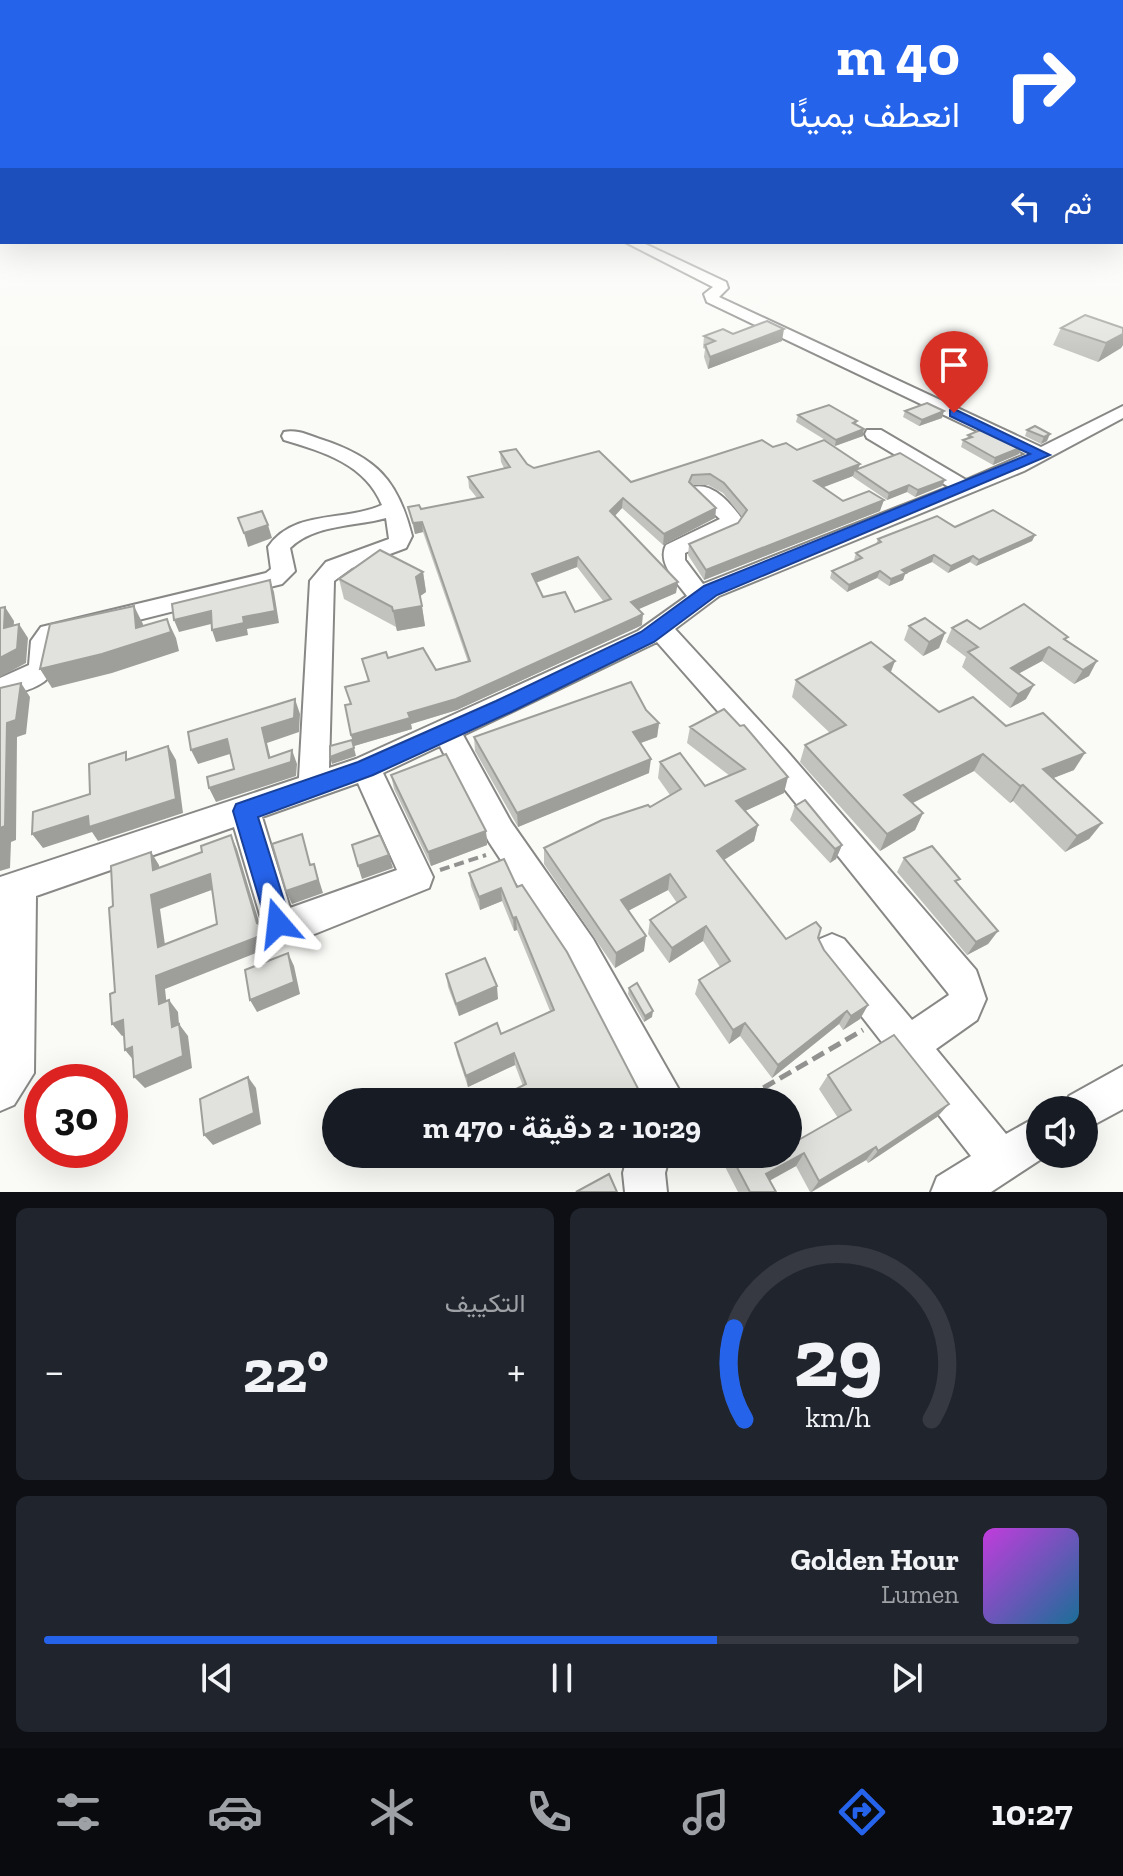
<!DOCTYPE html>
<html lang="ar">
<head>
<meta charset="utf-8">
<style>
  :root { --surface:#171b24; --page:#20242c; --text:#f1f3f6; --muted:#9ea1a6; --line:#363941; --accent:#2563eb }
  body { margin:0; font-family:"Zilla Slab",Vazirmatn,serif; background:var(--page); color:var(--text); direction:rtl; height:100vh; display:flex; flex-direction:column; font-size:30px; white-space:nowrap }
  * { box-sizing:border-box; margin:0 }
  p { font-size:26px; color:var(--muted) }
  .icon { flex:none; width:44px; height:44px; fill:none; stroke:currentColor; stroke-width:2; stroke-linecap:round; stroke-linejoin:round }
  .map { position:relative; height:1192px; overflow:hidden; direction:ltr }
  .drawer { display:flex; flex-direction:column; gap:16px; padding:16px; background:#0d0f14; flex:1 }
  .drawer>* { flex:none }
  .top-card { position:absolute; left:0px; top:0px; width:1124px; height:244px; box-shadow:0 8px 32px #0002; direction:rtl; background:#2563eb; color:#fff; overflow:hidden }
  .fabs { position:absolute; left:1026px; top:1096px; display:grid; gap:16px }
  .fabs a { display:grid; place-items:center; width:72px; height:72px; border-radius:50%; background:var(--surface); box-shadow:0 8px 32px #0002; font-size:40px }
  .speed { position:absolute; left:24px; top:1064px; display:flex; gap:16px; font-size:40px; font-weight:700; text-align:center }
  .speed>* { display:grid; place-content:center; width:104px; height:104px; border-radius:50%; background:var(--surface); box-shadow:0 8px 32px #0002; line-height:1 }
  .speed .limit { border:12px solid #d22; background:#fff; color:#111 }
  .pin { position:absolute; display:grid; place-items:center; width:68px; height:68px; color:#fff; margin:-82px -34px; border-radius:50% 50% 50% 0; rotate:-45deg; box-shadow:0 0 8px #0007 }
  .pin .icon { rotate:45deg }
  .me { position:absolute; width:88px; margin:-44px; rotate:343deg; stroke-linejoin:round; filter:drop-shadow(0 0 6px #0008) }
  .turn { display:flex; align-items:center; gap:28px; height:168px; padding:0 32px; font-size:36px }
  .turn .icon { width:104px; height:104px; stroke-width:2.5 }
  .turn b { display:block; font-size:56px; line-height:68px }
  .then { display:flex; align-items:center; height:76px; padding:0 32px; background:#0003; gap:16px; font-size:30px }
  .big { font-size:60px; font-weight:700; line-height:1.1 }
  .drawer .card { flex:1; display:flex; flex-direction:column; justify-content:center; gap:12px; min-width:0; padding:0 28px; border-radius:12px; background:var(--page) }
  .drawer .dial { align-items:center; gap:0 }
  .dial svg { height:208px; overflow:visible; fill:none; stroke:var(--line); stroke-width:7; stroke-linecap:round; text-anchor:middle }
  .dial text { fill:var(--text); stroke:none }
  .song { display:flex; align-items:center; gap:24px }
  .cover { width:96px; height:96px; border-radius:12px; background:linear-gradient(135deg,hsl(290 70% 55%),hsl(200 70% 35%)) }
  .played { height:8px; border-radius:4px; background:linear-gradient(90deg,var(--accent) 65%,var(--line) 65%) }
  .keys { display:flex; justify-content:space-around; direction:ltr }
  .heat { display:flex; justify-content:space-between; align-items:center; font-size:44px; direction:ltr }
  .drawer .tiles { flex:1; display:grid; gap:16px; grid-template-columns:1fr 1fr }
  .card:last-child { grid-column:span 2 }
  .trip { position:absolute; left:322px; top:1088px; width:480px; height:80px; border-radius:40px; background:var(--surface); box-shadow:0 8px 32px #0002; font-weight:700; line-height:80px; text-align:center; direction:rtl }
  .menu { display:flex; height:128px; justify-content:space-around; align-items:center; background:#090b0e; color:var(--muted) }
  .menu .icon { width:56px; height:56px }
  .menu .selected { color:var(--accent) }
  .menu b { font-size:36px; color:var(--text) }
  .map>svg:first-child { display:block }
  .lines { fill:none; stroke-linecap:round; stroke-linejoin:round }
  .minor-casing { stroke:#888986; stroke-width:4 }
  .path-far1 { stroke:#929390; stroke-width:4; stroke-dasharray:10 5; stroke-linecap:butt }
  .path { stroke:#929390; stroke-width:5; stroke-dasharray:13 6; stroke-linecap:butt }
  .minor { fill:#fff; fill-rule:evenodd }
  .wall { fill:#c2c2bf; fill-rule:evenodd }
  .shaded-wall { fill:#9e9e9b }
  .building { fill:#e1e1de; stroke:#9e9e9b; stroke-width:2; fill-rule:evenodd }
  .route { fill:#2563eb; stroke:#184099; stroke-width:2 }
</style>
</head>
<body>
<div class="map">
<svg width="1123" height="1192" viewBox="0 0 1123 1192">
  <rect width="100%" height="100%" fill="#fafbf7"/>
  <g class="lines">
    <!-- minor casing -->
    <g class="minor-casing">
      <g id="minor">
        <path d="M625,242H641L726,282L728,288L719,297L1041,447L1123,406V418L1024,471L719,596L675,629L786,750L976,970L986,999L977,1020L936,1049L1006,1134L1040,1115V1154H1049L991,1192H931L937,1177L971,1156L820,963L814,951L820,939L832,934L844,939L912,1020L949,995L948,993L766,766L657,642L463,735L511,822L593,939L686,1102H644L569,963L489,842L440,746L383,773L433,877L429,888L312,935L284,943L266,935L234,827L36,896L34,1073L14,1105L0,1111V877L299,778L310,581L326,562L389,539L386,518C354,527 315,524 290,548L295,571L282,584L59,640C54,649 57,656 55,665C50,688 19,692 0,698V678L29,665L31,641L41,627L266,573L271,569L268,547C294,509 345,522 382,505C365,464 324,452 284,440L282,436L284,432C296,429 309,435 320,439C376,457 398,480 412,536L406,548L352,568L334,581L329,768L356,759L638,631L687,596C676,581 657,563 666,545L720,519L693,495L690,491L693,487C713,482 731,504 742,519L735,531L685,553V560L703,584L949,487L867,438L865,434L867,430H881L966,480L1026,454L707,302L704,294L713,287ZM358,783L397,870L290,908L262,817Z"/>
        <polygon points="1123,1066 1123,1109 1084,1130 1084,1110 1063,1110 1069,1096"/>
        <polygon points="628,1154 670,1154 665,1173 667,1192 625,1192 623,1173"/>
      </g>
    </g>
    <!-- path-far1 -->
    <polyline class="path-far1" points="440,870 486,855"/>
    <!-- path -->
    <polyline class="path" points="728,1102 765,1087 863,1030"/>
    <!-- minor -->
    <use href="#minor" class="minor"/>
  </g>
  <!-- wall -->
  <g class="wall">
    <polygon points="1061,328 1123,328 1123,345 1121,348 1098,362 1053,345"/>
    <polygon points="733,334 782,341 708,369 704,357 705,349 703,348 704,336"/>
    <polygon points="905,411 942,418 919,426 903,417"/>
    <polygon points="798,415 857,421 856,424 863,436 835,446 796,422"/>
    <polygon points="1035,426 1047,441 1041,444 1025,436 1027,430"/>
    <polygon points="968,435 1022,447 1019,454 993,465 961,447 963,440 967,439"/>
    <path d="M773,447L797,450L858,469L942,486L915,497L907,492L887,500L853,477V476L823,487L843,501L880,511L704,580L688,555L689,544L738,523L742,517L723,493L708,485H692L716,508L715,518L663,545L622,508L615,516L676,593L638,609L642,625L636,628L457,710L411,724L412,729L354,746L351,735L350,704L368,681L362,659L388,658L436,670L468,662L423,532L415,534L408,507L421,509L477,498L469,488L468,477L504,468L501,462L500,452L534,468L631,482ZM577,567L604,602L575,612L543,597L536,583Z"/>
    <polygon points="955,527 1035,535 1032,541 976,566 970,562 948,573 932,562 905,574 903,580 889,586 877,578 847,592 830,578 832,571 855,561 854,560 856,553 876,544 878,539"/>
    <polygon points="423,572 426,592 420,596 425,626 397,631 396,627 344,599 339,579"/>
    <polygon points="909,626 945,633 939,648 923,656 904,640"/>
    <polygon points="952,628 980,629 1066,640 1089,676 1074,684 1042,661 1018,674 1026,699 1010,708 962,667 966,657 946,642"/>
    <polygon points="891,673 939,712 1006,726 1074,770 1053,778 1102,823 1089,839 1065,852 1013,801 1010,803 974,771 913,803 923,813 915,830 880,851 800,762 805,745 830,733 792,697 796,680"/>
    <polygon points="646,710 659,723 657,737 641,743 649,773 518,827 475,751 474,737"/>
    <polygon points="690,727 784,793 745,811 758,825 754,841 724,860 786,939 818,938 824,950 868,1005 860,1019 843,1030 839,1024 772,1078 740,1036 729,1044 695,994 699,980 720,967 703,941 669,963 648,934 650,920 677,903 668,890 628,911 644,951 615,968 544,864 544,848 650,807 670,795 658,778 660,762 705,786 730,776 687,743"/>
    <polygon points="391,775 486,831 487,845 431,866 394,789"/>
    <polygon points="795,806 842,845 836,859 830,863 790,820"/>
    <polygon points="904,858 998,931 988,944 967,955 897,872"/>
    <polygon points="469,873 517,887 645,1102 523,1086 515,1065 468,1087 457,1054 455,1043 501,1034 550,1011 517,930 514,931 502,901 480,910 471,886"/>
    <polygon points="446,974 498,999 459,1016 448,987"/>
    <polygon points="629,988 652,1017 644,1022 628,994"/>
    <polygon points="828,1075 949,1104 937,1117 868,1163 866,1160 812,1192 810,1192 796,1166 770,1180 776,1192 738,1192 721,1159 723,1154 788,1154 838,1118 819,1089"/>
  </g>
  <!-- shaded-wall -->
  <g class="shaded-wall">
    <polygon points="784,329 782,341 708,369 710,357"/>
    <polygon points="1123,334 1123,345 1121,348 1098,362 1106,343"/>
    <polygon points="944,411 942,418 919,426 922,420"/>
    <polygon points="864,429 863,436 835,446 836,440"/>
    <polygon points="1050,434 1047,441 1041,444 1044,437"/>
    <polygon points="1022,447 1019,454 993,465 995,458"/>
    <polygon points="860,464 857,472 855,470 853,476 811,492 814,481"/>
    <polygon points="945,480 942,486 915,497 918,490"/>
    <polygon points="909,485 907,492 887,500 889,493"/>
    <polygon points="623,498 622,508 610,521 610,511"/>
    <polygon points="884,500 880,511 704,580 706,570"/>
    <polygon points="716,508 715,518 663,545 664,534"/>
    <polygon points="422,522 423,532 415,534 413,523"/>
    <polygon points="268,525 272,538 248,547 244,533"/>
    <polygon points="1035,535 1032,541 976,566 979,560"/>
    <polygon points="934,555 932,562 905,574 903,580 889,586 891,579 902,570"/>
    <polygon points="973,556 970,562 948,573 951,566"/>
    <polygon points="578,557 577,567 532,584 532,574"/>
    <polygon points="880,571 877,578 847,592 849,585"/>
    <polygon points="423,572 426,592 419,597 416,577"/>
    <polygon points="270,580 274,592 279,623 247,629 248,635 216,642 212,630 243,617"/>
    <polygon points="678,582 676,593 630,613 631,602"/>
    <polygon points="134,606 143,624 144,641 167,619 176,638 179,651 112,673 52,688 40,669 136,628"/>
    <polygon points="422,606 425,626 397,631 393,611"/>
    <polygon points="5,607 14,621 13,642 4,628"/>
    <polygon points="211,611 215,623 179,632 174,620"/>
    <polygon points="643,614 642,625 636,628 457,710 411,724 412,729 354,746 351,735 408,713"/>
    <polygon points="19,624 28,638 26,663 0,677 0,658"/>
    <polygon points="945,633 939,648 923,656 929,642"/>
    <polygon points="1049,647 1042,661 1003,682 1011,668"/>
    <polygon points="895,661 889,677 884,667"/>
    <polygon points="1097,661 1089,676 1074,684 1083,670"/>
    <polygon points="21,683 30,697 26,734 17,737 16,840 11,842 10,868 0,871 0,828 7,723"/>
    <polygon points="1034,685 1026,699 1010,708 1018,694"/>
    <polygon points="295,699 300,714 299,732 267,743 273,768 292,750 297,764 296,776 216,802 209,788 269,758 262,728"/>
    <polygon points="659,723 657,737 632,746 633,732"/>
    <polygon points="227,739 233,753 198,764 191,750"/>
    <polygon points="168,746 176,760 183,813 98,841 92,832 43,848 32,834"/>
    <polygon points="354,748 356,756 332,764 330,757"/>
    <polygon points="1085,753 1074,770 1033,786 1043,769"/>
    <polygon points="983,754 974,771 897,811 904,795"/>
    <polygon points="651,759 649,773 518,827 517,813"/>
    <polygon points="788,777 784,793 732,817 736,801"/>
    <polygon points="1023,785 1013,801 1010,803 1020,786"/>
    <polygon points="923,813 915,830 880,851 887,834"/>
    <polygon points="1102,823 1089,839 1065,852 1077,836"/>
    <polygon points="758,825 754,841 714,866 717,851"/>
    <polygon points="486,831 487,845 431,866 428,852"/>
    <polygon points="231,835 237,849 263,935 267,929 274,946 165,989 168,1016 159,1004 156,976 257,923"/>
    <polygon points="842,845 836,859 830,863 835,849"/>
    <polygon points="151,852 159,865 161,883 153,870"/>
    <polygon points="389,855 393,868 362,879 358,866"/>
    <polygon points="314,864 323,893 292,904 286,891"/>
    <polygon points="210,874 217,888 160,909 167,959 158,947 151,895"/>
    <polygon points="670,874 668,890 620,915 621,900"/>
    <polygon points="501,888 502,901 480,910 479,897"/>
    <polygon points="516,917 517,930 514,931 513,918"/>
    <polygon points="706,926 703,941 669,963 672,948"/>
    <polygon points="998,931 988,944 967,955 976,942"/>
    <polygon points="646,936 644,951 615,968 616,953"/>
    <polygon points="288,953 294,966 300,994 257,1012 250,1000"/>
    <polygon points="497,986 498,999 459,1016 456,1004"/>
    <polygon points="169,1000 178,1012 179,1024 188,1036 192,1068 145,1088 134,1077 172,1027"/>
    <polygon points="868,1005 860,1019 843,1030 851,1016"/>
    <polygon points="653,1011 652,1017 644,1022 645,1016"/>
    <polygon points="847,1011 839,1024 772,1078 778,1065"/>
    <polygon points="123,1020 133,1032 122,1036 112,1024"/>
    <polygon points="745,1023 740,1036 729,1044 733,1030"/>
    <polygon points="132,1047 135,1062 125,1050"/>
    <polygon points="514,1053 515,1065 468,1087 466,1076"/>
    <polygon points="248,1077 256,1088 261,1124 213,1145 204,1135"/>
    <polygon points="949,1104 937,1117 868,1163 878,1151"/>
    <polygon points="876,1147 866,1160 811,1192 819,1181"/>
    <polygon points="804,1153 796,1166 760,1186 766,1174"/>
    <polygon points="559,1154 575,1154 559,1162"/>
  </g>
  <!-- building -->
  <g class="building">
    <polygon points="1085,315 1123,328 1123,334 1106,343 1061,328"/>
    <polygon points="767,321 784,329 710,357 705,345 715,341 704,336 723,329 733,334"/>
    <polygon points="927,403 944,411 922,420 905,411"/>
    <polygon points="829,405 857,421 853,423 864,429 836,440 798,415"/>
    <polygon points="1035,426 1050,434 1044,437 1027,430"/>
    <polygon points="983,429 1022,447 995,458 963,440 972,437 968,435"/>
    <path d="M762,440L773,447L786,443L797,450L824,440L860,464L814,481L843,501L869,491L884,500L706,570L689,544L738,523L747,510L724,483L710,474L692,475L689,482L716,508L664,534L623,498L610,511L678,582L631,602L643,614L637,617L456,699L408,713L410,718L351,735L345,705L351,704L345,687L369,681L362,659L386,652L388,658L423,648L436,670L470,661L422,522L413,523L408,507L419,505L421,509L483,497L468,477L510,467L500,452L516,449L527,464L534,468L599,451L631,482ZM578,557L611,599L575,612L565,592L543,597L532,574Z"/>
    <polygon points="900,453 945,480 918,490 909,485 889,493 855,470"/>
    <polygon points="993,510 1035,535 979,560 973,556 951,566 934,555 902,570 906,573 891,579 880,571 849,585 832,571 862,558 856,553 881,542 878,539 937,516 955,527"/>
    <polygon points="262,511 268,525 244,533 238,518"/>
    <polygon points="380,550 423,572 416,577 422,606 393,611 392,607 339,579"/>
    <polygon points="270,580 275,611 243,617 244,623 212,630 211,611 174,620 172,604"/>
    <polygon points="1024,604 1068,637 1064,639 1097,661 1083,670 1049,647 1011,668 1034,685 1018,694 968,652 978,647 952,628 967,620 980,629"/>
    <polygon points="134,606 136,628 167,619 171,632 102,654 40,669 50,624"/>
    <polygon points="5,607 4,628 19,624 17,649 0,658 0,608"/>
    <polygon points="925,618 945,633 929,642 909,626"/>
    <polygon points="871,642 895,661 884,667 939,712 973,697 1006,726 1043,713 1085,753 1043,769 1102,823 1077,836 1023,785 1020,786 983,754 904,795 923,813 887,834 805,745 846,725 796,680"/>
    <polygon points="631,682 646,710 659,723 633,732 651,759 517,813 474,737"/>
    <polygon points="21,683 16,720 7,723 5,826 0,828 0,831 0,688"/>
    <polygon points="295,699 294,718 262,728 269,758 292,750 291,762 209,788 207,777 234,769 227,739 191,750 188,732"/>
    <polygon points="724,709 740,726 744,725 788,777 736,801 758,825 717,851 786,939 816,922 821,928 818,938 824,950 868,1005 851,1016 847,1011 778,1065 745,1023 733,1030 699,980 730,961 706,926 672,948 650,920 686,897 670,874 621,900 646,936 616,953 544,848 602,820 648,805 650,807 681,789 660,762 680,753 705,786 745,769 690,727"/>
    <polygon points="352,740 354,748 330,757 330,746"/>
    <polygon points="168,746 176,799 89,827 88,816 32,834 33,812 90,794 89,764 126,752 126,760"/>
    <polygon points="446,754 486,831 428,852 391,775"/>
    <polygon points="805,800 842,845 835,849 795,806"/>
    <polygon points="302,834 310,865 314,864 318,880 286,891 272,844"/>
    <path d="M231,835L257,923L267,929L268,933L156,976L159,1004L169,1000L172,1027L179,1024L183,1056L134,1077L132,1047L125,1050L123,1020L112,1024L110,994L115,992L109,908L113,906L111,866L151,852L153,870L202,852L201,846ZM210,874L217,924L158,947L151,895Z"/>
    <polygon points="380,835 389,855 358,866 352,845"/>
    <polygon points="932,846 960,879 955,881 998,931 976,942 904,858"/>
    <polygon points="504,859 517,887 522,885 567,952 645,1102 490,1102 526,1084 514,1053 466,1076 455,1043 497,1023 501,1034 554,1010 516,917 513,918 501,888 479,897 469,873"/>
    <polygon points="288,953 294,982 250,1000 245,970"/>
    <polygon points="485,958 497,986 456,1004 446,974"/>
    <polygon points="637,983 653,1011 645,1016 629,988"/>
    <polygon points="894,1035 949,1104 878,1151 876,1147 819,1181 804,1153 766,1174 776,1192 750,1192 730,1154 788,1154 788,1146 851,1110 828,1075"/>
    <polygon points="248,1077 254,1113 204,1135 200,1099"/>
    <polygon points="609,1174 617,1192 576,1192"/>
  </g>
  <!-- sky -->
  <linearGradient id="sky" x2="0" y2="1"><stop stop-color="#88acc0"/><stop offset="0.54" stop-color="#fdfdfb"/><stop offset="1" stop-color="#fdfdfb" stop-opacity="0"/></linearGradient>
  <rect width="1123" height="367" fill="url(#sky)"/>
  <!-- route -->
  <polygon class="route" points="954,409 1050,455 717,595 654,642 511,712 373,775 258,817 291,923 287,932 278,936 269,932 233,811 236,804 358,762 496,701 641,632 704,586 1030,454 950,416 950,410"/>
</svg>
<div class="fabs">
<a><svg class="icon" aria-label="sound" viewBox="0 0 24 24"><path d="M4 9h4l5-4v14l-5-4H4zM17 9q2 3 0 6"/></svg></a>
</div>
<div class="speed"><div class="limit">30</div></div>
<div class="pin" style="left:954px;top:413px;background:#d93025"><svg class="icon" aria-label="arrive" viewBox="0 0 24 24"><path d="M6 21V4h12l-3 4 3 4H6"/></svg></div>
<svg class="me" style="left:278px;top:923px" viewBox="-20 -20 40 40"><path d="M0-17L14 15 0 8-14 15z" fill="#2563eb" stroke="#fff" stroke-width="4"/></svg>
<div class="trip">10:29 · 2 دقيقة · 470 m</div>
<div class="top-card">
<div class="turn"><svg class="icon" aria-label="right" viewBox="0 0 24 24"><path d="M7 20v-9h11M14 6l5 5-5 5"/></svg><div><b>40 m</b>انعطف يمينًا</div></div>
<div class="then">ثم<svg class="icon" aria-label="left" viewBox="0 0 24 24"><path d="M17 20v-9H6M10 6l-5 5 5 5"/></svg></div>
</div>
</div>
<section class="drawer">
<div class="tiles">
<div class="card dial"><svg viewBox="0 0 100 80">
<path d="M14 69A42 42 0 1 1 86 69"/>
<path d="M14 69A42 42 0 0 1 10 34" stroke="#2563eb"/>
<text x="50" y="56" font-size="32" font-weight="700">29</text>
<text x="50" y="72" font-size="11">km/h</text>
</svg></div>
<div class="card"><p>التكييف</p>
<div class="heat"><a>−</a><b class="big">22°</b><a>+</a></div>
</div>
<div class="card">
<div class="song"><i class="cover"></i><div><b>Golden Hour</b><p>Lumen</p></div></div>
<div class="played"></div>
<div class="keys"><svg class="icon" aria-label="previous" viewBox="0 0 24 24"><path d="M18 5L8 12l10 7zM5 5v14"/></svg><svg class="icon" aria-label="pause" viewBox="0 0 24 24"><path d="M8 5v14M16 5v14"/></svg><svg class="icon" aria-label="next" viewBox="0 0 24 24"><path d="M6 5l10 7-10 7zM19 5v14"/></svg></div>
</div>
</div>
</section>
<nav class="menu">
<b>10:27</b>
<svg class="icon selected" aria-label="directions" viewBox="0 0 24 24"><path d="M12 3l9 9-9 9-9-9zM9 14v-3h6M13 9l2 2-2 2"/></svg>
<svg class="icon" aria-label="music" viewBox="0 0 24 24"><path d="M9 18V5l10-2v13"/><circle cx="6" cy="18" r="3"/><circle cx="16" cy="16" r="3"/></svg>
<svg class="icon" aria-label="phone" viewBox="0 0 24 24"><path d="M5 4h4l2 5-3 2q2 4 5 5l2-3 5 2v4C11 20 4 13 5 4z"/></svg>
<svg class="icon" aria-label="climate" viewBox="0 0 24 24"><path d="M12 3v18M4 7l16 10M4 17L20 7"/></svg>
<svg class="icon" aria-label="car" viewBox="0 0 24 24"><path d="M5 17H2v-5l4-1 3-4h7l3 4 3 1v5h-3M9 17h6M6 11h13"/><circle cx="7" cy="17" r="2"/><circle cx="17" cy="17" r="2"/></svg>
<svg class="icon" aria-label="filters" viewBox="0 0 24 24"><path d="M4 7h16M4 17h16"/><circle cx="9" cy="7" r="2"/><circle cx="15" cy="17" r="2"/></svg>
</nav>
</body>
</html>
